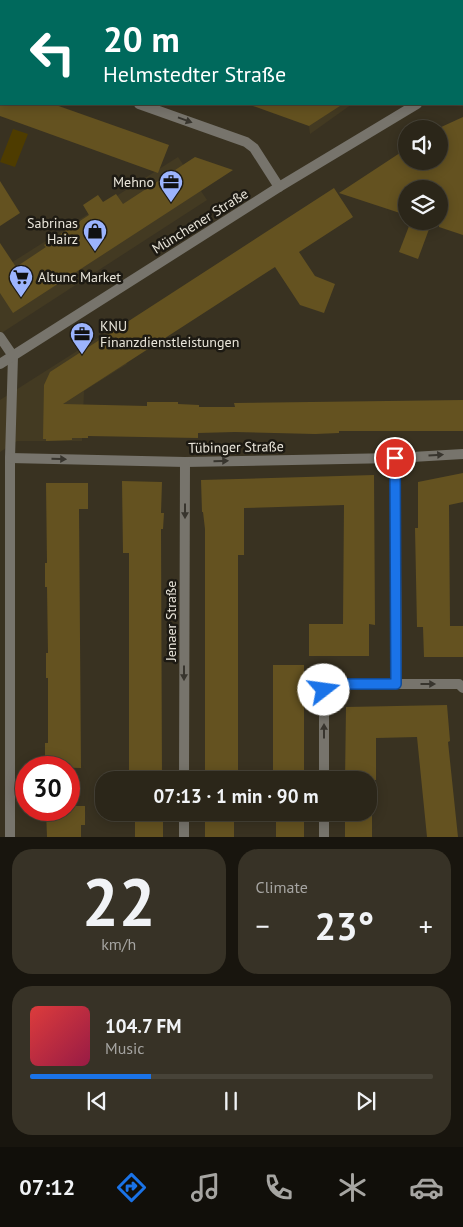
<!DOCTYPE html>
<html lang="en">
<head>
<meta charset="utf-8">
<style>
  :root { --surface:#2b2619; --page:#373226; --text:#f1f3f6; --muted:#a6a5a2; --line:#474338; --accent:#1a73e8 }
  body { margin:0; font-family:"PT Sans",sans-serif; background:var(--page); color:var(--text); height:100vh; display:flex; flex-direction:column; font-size:19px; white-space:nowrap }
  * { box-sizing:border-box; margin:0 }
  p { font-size:16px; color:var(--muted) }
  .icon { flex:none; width:28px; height:28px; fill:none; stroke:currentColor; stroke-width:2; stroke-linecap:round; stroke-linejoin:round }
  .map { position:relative; height:837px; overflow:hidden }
  .drawer { display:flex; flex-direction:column; gap:12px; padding:12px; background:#18150e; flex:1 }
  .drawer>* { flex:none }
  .hud { position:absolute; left:0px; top:0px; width:464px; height:105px; box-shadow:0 2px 12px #0003,0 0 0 1px var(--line); background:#00695c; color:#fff; overflow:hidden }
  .buttons { position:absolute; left:398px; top:120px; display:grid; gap:10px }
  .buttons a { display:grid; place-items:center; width:50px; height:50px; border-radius:50%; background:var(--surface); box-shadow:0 2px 12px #0003,0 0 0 1px var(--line); font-size:25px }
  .speed { position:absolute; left:15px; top:756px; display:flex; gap:10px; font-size:25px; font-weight:700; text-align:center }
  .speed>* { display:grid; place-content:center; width:65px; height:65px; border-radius:50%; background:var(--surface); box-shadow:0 2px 12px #0003,0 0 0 1px var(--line); line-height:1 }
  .speed .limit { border:8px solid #d22; background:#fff; color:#111 }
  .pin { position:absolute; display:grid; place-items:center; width:42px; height:42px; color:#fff; margin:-21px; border:2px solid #fff; border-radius:50%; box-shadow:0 1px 5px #0007 }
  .me { position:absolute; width:55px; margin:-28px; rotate:75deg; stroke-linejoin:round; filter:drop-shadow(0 0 4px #0008) }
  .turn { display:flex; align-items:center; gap:18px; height:105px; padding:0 20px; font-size:22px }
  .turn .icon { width:65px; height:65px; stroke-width:2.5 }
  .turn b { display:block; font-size:35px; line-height:42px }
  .big { font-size:38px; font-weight:600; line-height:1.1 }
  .drawer .widget { flex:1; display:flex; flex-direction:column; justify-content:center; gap:8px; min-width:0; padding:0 18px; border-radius:20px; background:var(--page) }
  .drawer .dial { align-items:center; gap:0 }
  .dial b { font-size:65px; line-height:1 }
  .song { display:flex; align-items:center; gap:15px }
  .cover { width:60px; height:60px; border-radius:8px; background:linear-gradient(135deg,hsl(0 70% 55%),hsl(340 70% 35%)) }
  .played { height:5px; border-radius:2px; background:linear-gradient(90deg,var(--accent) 30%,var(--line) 30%) }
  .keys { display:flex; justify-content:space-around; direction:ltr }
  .heat { display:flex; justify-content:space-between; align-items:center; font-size:28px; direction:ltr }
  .drawer .tiles { flex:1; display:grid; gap:12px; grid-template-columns:1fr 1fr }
  .widget:last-child { grid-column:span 2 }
  .trip { position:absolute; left:95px; top:771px; width:282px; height:50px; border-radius:20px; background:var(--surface); box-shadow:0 2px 12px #0003,0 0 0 1px var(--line); font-weight:600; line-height:50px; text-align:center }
  .dock { display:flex; height:80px; justify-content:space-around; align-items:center; background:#110f0a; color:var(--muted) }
  .dock .icon { width:35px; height:35px }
  .dock .on { color:var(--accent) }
  .dock b { font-size:22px; color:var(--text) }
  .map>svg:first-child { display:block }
  .built { fill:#433a22 }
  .green { fill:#4e3c00 }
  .building { fill:#645220 }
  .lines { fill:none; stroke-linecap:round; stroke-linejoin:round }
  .minor { stroke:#77746c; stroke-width:10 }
  .tertiary { stroke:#77746c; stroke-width:10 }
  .rail { stroke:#989385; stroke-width:4; stroke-dasharray:6 6; stroke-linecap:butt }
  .oneway { fill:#38352e }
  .route-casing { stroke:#114b97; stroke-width:12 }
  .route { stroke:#1a73e8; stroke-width:9 }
  .labels { text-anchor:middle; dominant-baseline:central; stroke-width:5; stroke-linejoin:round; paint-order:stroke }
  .poi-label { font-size:14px; fill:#e9e5da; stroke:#1d1a13; text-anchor:end }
  .street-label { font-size:14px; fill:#e9e5da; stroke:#1d1a13 }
</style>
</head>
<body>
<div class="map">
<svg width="463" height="837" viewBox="0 0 463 837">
  <rect width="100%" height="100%" fill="#393221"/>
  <!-- built -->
  <g class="built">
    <polygon points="152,0 338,0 340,1 156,1"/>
    <polygon points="306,104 352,104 310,134"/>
    <polygon points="178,157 207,200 0,334 0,270"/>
    <polygon points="107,332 127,364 84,391 82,441 17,441 0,452 0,400"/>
  </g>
  <!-- green -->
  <polygon class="green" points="13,129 28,134 15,167 0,162"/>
  <!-- building -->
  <g class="building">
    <polygon points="0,104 53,104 169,145 158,173 0,116"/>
    <polygon points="254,104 343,104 309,126 253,106"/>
    <polygon points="463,117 463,235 439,227 439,189 406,189 406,215 339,193 406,149 406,161 439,161 439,128"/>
    <polygon points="195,157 233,170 13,313 0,293 0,243 16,267 46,247 44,245 89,215 83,205 98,195 103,202 116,194 123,204"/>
    <polygon points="0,181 20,213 0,226"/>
    <polygon points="334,188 353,217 299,252 315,276 335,284 324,313 300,305 275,267 63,404 147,406 147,402 178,402 178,404 199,405 199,407 235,407 234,403 463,400 463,431 339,431 339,433 315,434 235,432 198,433 198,438 88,436 88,438 72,438 72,440 46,441 46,439 43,439 44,385 50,372"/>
    <polygon points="411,221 432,221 418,259 399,252"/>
    <polygon points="463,473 463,502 449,505 450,626 463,626 463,657 424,657 423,627 417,627 415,528 418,528 418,482"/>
    <polygon points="374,475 375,625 369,624 369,656 309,656 309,624 343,624 344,505 244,508 244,555 238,555 238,780 205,780 205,529 203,512 202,512 201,480"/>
    <polygon points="122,481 162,482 161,513 164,513 163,529 161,529 162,780 129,780 129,553 123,553"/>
    <polygon points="46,483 88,483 88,509 79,509 81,768 45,767 45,743 48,743 48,678 46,678 46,653 48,653 47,587 45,587 45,563 47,563"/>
    <rect x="273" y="665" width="31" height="115"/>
    <polygon points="447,705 450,741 448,742 458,837 427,837 417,737 376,738 376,780 345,780 346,707"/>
    <polygon points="69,806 85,806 85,825 81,825 81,837 47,837 46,810 69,810"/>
    <rect x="135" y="812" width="28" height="25"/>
    <rect x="205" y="812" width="29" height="25"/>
    <rect x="276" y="812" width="28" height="25"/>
    <rect x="345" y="812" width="27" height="25"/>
  </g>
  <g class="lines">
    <!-- minor -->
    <g class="minor">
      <polyline points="370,0 373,1"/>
      <polyline points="462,51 463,51"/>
      <polyline points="0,53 1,54"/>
      <polyline points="139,104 246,142 254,148 279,187"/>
      <polyline points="0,337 13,356 10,458 10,837"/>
      <polyline points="10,458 185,462 395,458 463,454"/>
      <polyline points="395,458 397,684"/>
      <polyline points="184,780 185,462"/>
      <polyline points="324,780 324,690 332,684 459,684 463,688"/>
      <polyline points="184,837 184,812"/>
      <polyline points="324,837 324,812"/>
    </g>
    <!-- tertiary -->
    <g class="tertiary">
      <polyline points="462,77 463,77"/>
      <polyline points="0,364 279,187 417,104"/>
    </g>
    <!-- rail -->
    <polyline class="rail" points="458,0 460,1"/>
  </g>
  <!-- one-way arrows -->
  <defs><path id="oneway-solid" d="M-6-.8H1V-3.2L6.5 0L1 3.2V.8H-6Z" transform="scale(1.25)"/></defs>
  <g class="oneway">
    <use href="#oneway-solid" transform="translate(185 120) rotate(20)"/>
    <use href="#oneway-solid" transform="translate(436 455) rotate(-4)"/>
    <use href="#oneway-solid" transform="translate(59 459) rotate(1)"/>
    <use href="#oneway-solid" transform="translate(221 461) rotate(-1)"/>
    <use href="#oneway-solid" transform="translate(185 511) rotate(90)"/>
    <use href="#oneway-solid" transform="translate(184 673) rotate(90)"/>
    <use href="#oneway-solid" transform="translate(428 684)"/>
    <use href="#oneway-solid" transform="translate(324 731) rotate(-90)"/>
  </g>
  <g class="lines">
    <!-- route casing -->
    <g class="route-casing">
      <polyline id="route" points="324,690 332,684 396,684 395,458"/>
    </g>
    <!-- route -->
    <use href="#route" class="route"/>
  </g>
  <!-- icons -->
  <defs>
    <g id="office-pin" transform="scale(1.25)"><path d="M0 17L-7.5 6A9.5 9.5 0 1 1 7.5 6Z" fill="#9cb4fd" stroke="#1d1a13"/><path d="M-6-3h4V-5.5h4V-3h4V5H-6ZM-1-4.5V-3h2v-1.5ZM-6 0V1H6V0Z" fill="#111"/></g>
    <g id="shop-pin" transform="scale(1.25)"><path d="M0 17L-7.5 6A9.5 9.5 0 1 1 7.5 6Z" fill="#9cb4fd" stroke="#1d1a13"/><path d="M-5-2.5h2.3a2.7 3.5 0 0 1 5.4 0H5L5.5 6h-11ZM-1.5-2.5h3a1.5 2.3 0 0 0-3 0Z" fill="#111"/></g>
    <g id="supermarket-pin" transform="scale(1.25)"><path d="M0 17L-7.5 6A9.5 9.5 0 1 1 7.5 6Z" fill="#9cb4fd" stroke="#1d1a13"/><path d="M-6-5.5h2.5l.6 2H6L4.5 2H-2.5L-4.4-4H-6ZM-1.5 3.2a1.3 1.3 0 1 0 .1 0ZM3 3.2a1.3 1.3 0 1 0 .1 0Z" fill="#111"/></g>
  </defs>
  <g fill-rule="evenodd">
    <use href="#office-pin" x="171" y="182"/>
    <use href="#shop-pin" x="95" y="231"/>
    <use href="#supermarket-pin" x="21" y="277"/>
    <use href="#office-pin" x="82" y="334"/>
  </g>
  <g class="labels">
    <!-- poi labels -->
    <g class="poi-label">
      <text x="154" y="182">Mehno</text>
      <text x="78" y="223">Sabrinas<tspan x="78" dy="16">Hairz</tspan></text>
      <text x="38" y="277" text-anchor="start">Altunc Market</text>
      <text x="100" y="326" text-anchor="start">KNU<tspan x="100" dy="16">Finanzdienstleistungen</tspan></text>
    </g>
    <!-- street labels -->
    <g class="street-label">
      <text transform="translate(200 221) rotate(-32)">Münchener Straße</text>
      <text transform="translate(236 447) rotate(-1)">Tübinger Straße</text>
      <text transform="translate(171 621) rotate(-90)">Jenaer Straße</text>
    </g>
  </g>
</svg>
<div class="buttons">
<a><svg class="icon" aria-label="sound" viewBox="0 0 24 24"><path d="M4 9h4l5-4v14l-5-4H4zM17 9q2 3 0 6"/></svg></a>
<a><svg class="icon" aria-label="layers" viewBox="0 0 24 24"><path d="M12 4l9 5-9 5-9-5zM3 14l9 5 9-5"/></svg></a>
</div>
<div class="speed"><div class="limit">30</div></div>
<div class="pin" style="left:395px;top:458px;background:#d93025"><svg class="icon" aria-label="arrive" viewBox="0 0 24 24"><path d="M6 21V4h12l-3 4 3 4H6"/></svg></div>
<svg class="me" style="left:324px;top:690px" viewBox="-20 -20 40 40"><circle r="19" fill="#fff"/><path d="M0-13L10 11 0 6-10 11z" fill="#1a73e8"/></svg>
<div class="trip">07:13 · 1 min · 90 m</div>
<div class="hud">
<div class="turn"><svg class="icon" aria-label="left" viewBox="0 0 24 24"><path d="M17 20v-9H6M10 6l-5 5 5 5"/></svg><div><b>20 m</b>Helmstedter Straße</div></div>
</div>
</div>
<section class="drawer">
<div class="tiles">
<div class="widget dial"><b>22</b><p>km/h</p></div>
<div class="widget"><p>Climate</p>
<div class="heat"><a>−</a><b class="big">23°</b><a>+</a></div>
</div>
<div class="widget">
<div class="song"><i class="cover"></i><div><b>104.7 FM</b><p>Music</p></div></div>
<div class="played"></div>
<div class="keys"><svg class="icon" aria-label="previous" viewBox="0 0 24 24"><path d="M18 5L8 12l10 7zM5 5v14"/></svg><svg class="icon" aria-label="pause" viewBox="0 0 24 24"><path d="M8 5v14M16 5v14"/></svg><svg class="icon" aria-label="next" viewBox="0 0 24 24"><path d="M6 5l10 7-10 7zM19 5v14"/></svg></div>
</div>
</div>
</section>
<nav class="dock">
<b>07:12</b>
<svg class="icon on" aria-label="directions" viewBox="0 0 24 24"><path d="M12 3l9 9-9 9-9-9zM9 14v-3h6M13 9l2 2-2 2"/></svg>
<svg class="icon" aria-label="music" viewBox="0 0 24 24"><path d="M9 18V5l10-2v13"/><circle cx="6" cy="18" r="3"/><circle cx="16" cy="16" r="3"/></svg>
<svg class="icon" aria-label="phone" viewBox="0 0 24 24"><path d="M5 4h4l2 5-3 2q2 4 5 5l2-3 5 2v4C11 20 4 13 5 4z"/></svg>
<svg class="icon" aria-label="climate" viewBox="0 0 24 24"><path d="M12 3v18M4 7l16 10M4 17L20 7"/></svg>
<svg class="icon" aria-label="car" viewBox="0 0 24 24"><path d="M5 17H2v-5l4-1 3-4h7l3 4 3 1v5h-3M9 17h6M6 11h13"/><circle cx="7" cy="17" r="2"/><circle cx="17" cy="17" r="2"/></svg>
</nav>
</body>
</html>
